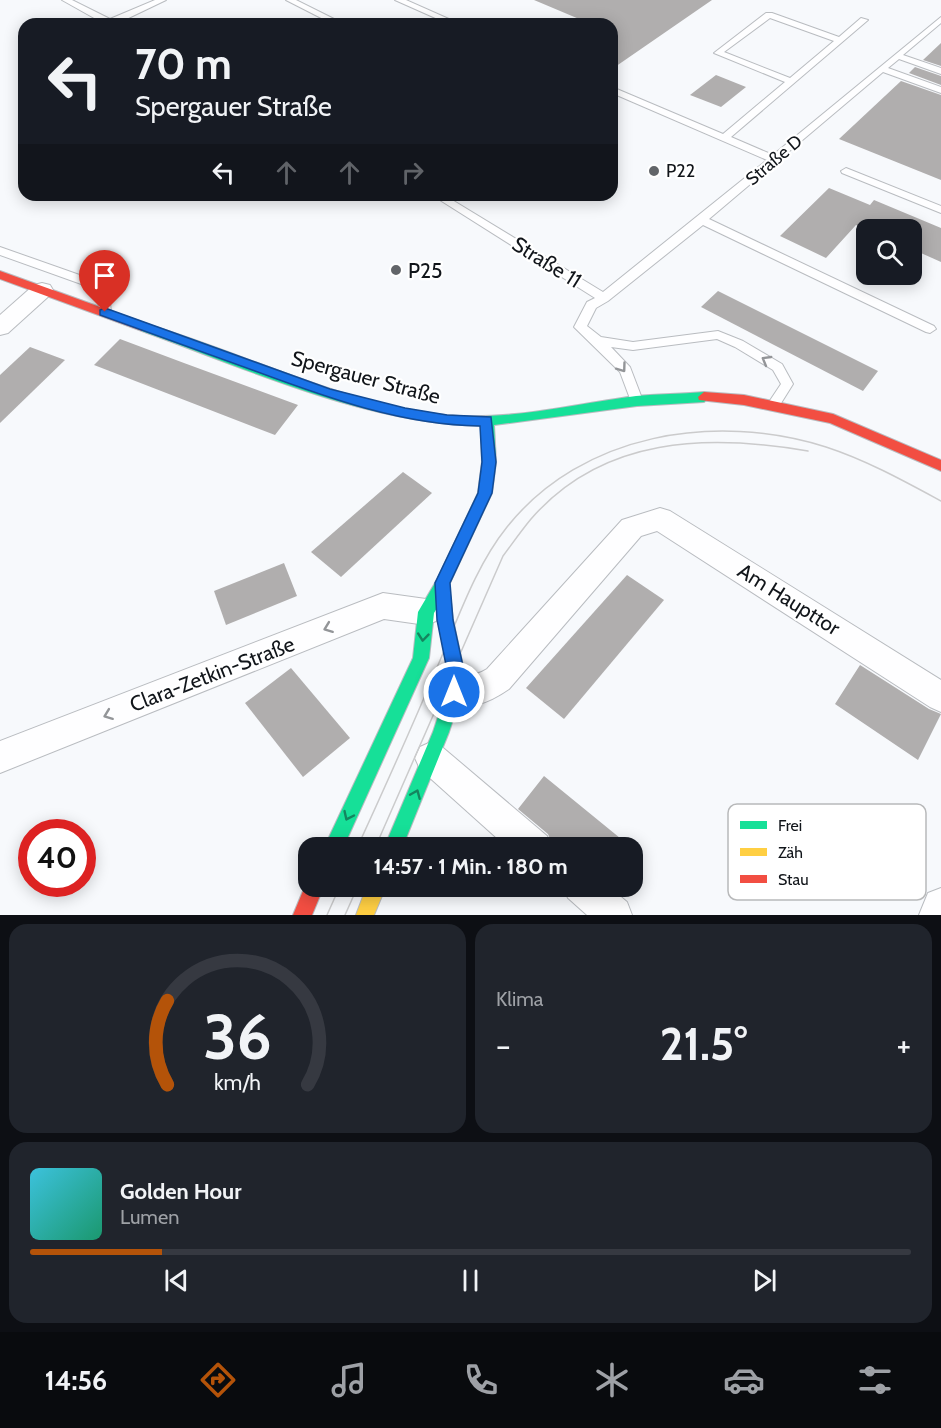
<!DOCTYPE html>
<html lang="de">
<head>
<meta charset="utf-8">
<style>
  :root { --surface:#171b24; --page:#20242c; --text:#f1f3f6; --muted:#9ea1a6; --line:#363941; --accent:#b45309 }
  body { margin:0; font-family:Cabin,sans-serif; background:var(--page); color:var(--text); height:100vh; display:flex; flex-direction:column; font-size:22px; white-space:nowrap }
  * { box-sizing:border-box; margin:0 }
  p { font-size:20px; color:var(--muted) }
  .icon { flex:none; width:33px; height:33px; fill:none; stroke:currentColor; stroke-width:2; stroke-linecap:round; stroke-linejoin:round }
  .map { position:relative; height:915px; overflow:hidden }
  .panel { display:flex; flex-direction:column; gap:9px; padding:9px; background:#0d0f14; flex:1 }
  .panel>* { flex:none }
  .top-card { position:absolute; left:18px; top:18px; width:600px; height:183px; border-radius:18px; box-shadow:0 3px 15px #0003; background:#171b24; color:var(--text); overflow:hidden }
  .buttons { position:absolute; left:856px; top:219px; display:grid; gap:12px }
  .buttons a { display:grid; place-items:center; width:66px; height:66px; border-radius:12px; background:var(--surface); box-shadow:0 3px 15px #0003; font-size:30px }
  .speed { position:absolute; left:18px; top:819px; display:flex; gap:12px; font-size:30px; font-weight:700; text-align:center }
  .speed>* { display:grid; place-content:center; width:78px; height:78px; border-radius:50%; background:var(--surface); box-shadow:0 3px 15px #0003; line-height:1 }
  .speed .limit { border:9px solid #d22; background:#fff; color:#111 }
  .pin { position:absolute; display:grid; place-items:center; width:51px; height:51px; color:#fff; margin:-62px -26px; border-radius:50% 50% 50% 0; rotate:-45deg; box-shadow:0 0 6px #0007 }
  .pin .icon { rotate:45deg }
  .me { position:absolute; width:66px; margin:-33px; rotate:0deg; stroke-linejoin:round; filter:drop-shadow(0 0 4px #0008) }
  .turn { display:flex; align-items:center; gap:21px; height:126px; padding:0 18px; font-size:27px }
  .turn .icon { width:78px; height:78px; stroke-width:2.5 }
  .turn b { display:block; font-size:42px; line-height:51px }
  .lanes { display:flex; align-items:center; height:57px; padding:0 18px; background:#0003; justify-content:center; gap:30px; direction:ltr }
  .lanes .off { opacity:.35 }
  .big { font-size:45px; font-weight:800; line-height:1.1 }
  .panel .tile { flex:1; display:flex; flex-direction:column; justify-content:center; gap:9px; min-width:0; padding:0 21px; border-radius:18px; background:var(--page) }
  .panel .dial { align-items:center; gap:0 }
  .dial svg { height:156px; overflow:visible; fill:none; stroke:var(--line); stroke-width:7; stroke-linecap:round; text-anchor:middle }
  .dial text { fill:var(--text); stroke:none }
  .song { display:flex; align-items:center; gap:18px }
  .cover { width:72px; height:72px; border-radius:9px; background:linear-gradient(135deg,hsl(190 70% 55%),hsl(160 70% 35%)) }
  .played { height:6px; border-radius:3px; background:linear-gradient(90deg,var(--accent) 15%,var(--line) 15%) }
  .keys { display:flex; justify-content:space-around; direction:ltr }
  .heat { display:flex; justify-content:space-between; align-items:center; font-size:33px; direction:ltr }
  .panel .tiles { flex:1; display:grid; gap:9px; grid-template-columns:1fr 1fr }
  .tile:last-child { grid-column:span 2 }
  .trip { position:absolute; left:298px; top:837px; width:345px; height:60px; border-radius:18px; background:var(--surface); box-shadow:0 3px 15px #0003; font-weight:800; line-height:60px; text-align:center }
  .tabs { display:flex; height:96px; justify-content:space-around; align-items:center; background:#090b0e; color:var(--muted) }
  .tabs .icon { width:42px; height:42px }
  .tabs .active { color:var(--accent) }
  .tabs b { font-size:27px; color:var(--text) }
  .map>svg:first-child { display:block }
  .building { fill:#b0aeae }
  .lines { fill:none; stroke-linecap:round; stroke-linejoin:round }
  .lane-casing { stroke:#b9bcc0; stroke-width:2 }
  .street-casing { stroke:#b9bcc0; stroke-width:2 }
  .fast-casing { stroke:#b9bcc0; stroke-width:2 }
  .slow-casing { stroke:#b9bcc0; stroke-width:2 }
  .jam-casing { stroke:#b9bcc0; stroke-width:2 }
  .lane { fill:#fefeff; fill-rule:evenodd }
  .street { fill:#fefeff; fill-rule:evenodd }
  .fast { fill:#16e098; fill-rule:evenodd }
  .slow { fill:#ffcf43; fill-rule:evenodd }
  .jam { fill:#f24e42; fill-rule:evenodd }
  .tram { stroke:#cbcbcc; stroke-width:1.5 }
  .oneway { stroke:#939598 }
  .oneway2 { stroke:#14855f }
  .route { fill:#1a73e8; stroke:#114b97; stroke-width:1.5 }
  .poi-dot { fill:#626569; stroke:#fff; stroke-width:2 }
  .labels { text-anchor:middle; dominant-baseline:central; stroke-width:4.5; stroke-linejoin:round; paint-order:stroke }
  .far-street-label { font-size:18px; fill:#11151a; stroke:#fff }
  .far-poi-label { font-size:18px; fill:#11151a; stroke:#fff; text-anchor:start }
  .street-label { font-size:21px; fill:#11151a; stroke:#fff }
  .poi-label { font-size:21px; fill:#11151a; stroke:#fff; text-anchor:start }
  .key { fill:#fff; stroke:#b8b9ba; stroke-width:1.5 }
  .key-label { font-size:16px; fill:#11151a }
</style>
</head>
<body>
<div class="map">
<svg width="941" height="915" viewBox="0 0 941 915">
  <rect width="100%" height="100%" fill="#f7f9fc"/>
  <!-- building -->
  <g class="building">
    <polygon points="534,0 712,0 612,69 612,24 591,24"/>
    <polygon points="941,43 941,66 923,60"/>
    <polygon points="915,67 941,76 941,85 909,73"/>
    <polygon points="716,75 746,87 721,107 690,95"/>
    <polygon points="901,81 941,95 941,180 839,139"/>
    <polygon points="829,188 870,205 874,200 941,228 941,262 912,249 912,230 866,230 856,225 826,258 780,236"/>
    <polygon points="718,291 878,371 863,391 701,307"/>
    <polygon points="120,339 184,363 298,405 275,435 94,365"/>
    <polygon points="30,347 65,360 0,423 0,375"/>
    <polygon points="403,472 432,493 341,577 311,552"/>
    <polygon points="284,563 297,596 226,625 214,591"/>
    <polygon points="627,575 664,600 564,719 526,688"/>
    <polygon points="860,665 929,709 941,714 918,760 835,704"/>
    <polygon points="291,668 350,738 303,777 245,703"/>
    <polygon points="544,776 631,847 632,848 554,848 548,834 518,809"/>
  </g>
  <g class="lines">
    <!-- lane casing -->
    <g class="lane-casing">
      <g id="lane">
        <polygon points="62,0 72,0 110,19 155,0 166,0 116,24 102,24 103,23"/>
        <polygon points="286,0 296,0 344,24 333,24"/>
        <polygon points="395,0 406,0 460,24 449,24"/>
        <path d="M766,13H772L839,37L861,18L868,20L731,137L773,155L941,17V23L903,55L941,68V74L899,59L888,68L941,87V93L883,72L709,219L934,326L936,329L930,333L926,332L703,225L608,301L596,308L587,326L601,337L633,342L718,331L743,341L782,364L793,384L778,408L773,410L767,405L781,384L773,370L735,347L717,339L633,350L611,347L630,367L643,401L637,406L632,404L620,372L574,327L587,302L595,298L432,195H444L603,292L767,160L612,93V87L723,134L785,82L714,53ZM770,18L834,41L790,78L724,52Z"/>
        <polygon points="846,168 941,206 941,213 842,173 841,171"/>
        <polygon points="0,247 108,285 111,312 105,316 99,312 98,290 0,255"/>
      </g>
    </g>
    <!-- street casing -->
    <g class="street-casing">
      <g id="street">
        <polygon points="42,283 50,285 53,290 50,295 8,333 0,335 0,315 34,285"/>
        <path d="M660,508L670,511L941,680V712L930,707L657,531L641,536L509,689C489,703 467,712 443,702L439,692L443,682C458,676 473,678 487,669L622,520Z"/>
        <polygon points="383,593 426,599 436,603 441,612 436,621 426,625 384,619 0,773 0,741"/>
        <polygon points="431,742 442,747 547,836 552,848 508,848 420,769 415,758 420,747"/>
        <polygon points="563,886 608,886 627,902 632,915 587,915 568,898"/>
        <polygon points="941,888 941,915 919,915 928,893"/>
      </g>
    </g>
    <!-- fast casing -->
    <g class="fast-casing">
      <path id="fast" d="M146,324C245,353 343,405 446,415C510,421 573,404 636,396C658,394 681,394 704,392L710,397L704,402L637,406L494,425L496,462L492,493L449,585L453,620L466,680L449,732L402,848H384L433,732L450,680L437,608L434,613L429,658L343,848H324L413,658L418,612L438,578L478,493L482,462L481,426C365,423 250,370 142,331L140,328L142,325Z"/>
    </g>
    <!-- slow casing -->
    <g class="slow-casing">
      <polygon id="slow" points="367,886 386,886 374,915 356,915"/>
    </g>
    <!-- jam casing -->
    <g class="jam-casing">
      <g id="jam">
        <polygon points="0,271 150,325 152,328 150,331 142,331 0,279"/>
        <polygon points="704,392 744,395 833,414 941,460 941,471 830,423 744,405 699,400 698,397"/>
        <polygon points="308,879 309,886 324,886 312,915 293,915"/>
      </g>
    </g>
    <!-- lane -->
    <use href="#lane" class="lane"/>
    <!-- street -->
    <use href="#street" class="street"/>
    <!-- fast -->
    <use href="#fast" class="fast"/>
    <!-- slow -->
    <use href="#slow" class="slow"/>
    <!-- jam -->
    <use href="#jam" class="jam"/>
    <!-- tram -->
    <g class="tram">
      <path d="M357,848C385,787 412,727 438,665C458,619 475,567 507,527C582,433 715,412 826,447C866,460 904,481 941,501"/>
      <path d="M375,848L503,556C512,544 521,531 531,519C603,436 708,434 808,451"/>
      <polyline points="327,915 340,886"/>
      <polyline points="345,915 358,886"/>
    </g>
  </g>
  <!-- one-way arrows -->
  <defs><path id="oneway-chevron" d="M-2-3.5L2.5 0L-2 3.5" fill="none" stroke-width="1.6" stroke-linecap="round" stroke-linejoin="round" transform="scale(1.5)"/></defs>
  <g class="oneway">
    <use href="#oneway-chevron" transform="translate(766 360) rotate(-150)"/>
    <use href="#oneway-chevron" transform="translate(622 368) rotate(54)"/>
    <use href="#oneway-chevron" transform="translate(328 628) rotate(159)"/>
    <use href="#oneway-chevron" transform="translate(108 715) rotate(159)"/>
  </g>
  <g class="oneway2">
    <use href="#oneway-chevron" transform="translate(423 637) rotate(96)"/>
    <use href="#oneway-chevron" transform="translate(416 794) rotate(-67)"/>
    <use href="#oneway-chevron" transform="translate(348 816) rotate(115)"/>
  </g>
  <!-- route -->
  <path class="route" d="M105,308L330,389L405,408L447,415L491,417L496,462L492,493L450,583L453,620L466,680L460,697L454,700L448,697L446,692L449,680L437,620L435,583L478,493L482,462L480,426C402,425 328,398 255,371C204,353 152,334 100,315V310Z"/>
  <!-- markers -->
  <g class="poi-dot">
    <circle cx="654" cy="171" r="6"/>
    <circle cx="396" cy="270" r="6"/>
  </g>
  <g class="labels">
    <!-- far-street labels -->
    <g class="far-street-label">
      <text transform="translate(774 160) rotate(-40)">Straße D</text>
    </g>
    <!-- far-poi labels -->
    <g class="far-poi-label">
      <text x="666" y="171">P22</text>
    </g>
    <!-- street labels -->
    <g class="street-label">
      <text transform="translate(547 262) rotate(32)">Straße 11</text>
      <text transform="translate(366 377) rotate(15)">Spergauer Straße</text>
      <text transform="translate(789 599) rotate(32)">Am Haupttor</text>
      <text transform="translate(212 674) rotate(-21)">Clara-Zetkin-Straße</text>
    </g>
    <!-- poi labels -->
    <g class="poi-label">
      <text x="408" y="270">P25</text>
    </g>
  </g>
  <!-- legend -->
  <rect x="728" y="804" width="198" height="96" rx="9" class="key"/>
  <rect x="740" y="821" width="27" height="8" fill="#16e098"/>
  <rect x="740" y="848" width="27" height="8" fill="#ffcf43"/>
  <rect x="740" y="875" width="27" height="8" fill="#f24e42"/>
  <g class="key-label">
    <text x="778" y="831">Frei</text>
    <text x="778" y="858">Zäh</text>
    <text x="778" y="885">Stau</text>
  </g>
</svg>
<div class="buttons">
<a><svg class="icon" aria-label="search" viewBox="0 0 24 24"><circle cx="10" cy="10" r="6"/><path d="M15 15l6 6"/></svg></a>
</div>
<div class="speed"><div class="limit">40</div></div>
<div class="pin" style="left:105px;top:312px;background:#d93025"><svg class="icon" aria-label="arrive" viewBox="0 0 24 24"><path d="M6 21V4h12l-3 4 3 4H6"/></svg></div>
<svg class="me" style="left:454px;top:692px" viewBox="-20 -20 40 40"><circle r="17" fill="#1a73e8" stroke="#fff" stroke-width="3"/><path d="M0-11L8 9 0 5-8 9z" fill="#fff"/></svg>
<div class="trip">14:57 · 1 Min. · 180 m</div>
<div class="top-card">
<div class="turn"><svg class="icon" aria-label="left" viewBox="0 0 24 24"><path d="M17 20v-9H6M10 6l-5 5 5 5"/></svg><div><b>70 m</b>Spergauer Straße</div></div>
<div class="lanes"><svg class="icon" aria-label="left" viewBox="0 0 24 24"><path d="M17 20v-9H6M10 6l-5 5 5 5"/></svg><svg class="icon off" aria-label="ahead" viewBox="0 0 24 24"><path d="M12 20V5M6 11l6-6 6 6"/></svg><svg class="icon off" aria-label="ahead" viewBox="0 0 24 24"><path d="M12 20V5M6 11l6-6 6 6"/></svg><svg class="icon off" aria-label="right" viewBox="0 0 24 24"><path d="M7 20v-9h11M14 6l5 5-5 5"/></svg></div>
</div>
</div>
<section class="panel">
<div class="tiles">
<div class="tile dial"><svg viewBox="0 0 100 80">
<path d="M14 69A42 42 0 1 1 86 69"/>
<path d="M14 69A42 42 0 0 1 14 26" stroke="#b45309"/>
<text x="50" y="56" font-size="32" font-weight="700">36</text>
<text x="50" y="72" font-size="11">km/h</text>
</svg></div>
<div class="tile"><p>Klima</p>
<div class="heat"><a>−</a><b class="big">21.5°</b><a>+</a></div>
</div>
<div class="tile">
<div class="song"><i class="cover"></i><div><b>Golden Hour</b><p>Lumen</p></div></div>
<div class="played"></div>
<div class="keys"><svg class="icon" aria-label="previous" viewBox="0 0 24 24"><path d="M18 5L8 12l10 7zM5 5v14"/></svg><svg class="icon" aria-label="pause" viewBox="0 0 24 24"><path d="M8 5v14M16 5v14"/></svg><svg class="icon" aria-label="next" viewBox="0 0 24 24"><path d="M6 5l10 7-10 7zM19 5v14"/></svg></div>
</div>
</div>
</section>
<nav class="tabs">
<b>14:56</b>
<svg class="icon active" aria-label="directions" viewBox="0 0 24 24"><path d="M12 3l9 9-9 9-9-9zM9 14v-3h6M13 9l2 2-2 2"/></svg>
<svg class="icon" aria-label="music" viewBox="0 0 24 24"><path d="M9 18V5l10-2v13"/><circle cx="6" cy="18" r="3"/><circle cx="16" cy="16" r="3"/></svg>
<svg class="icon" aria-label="phone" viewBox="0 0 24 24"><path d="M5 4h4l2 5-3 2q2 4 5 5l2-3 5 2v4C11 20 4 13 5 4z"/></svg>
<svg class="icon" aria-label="climate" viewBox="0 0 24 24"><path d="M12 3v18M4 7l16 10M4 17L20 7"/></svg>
<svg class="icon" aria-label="car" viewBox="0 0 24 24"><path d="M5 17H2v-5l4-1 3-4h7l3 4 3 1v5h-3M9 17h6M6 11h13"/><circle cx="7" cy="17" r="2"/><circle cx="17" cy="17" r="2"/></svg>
<svg class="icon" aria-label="filters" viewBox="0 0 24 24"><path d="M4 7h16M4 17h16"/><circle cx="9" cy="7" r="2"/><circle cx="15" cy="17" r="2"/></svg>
</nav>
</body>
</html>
